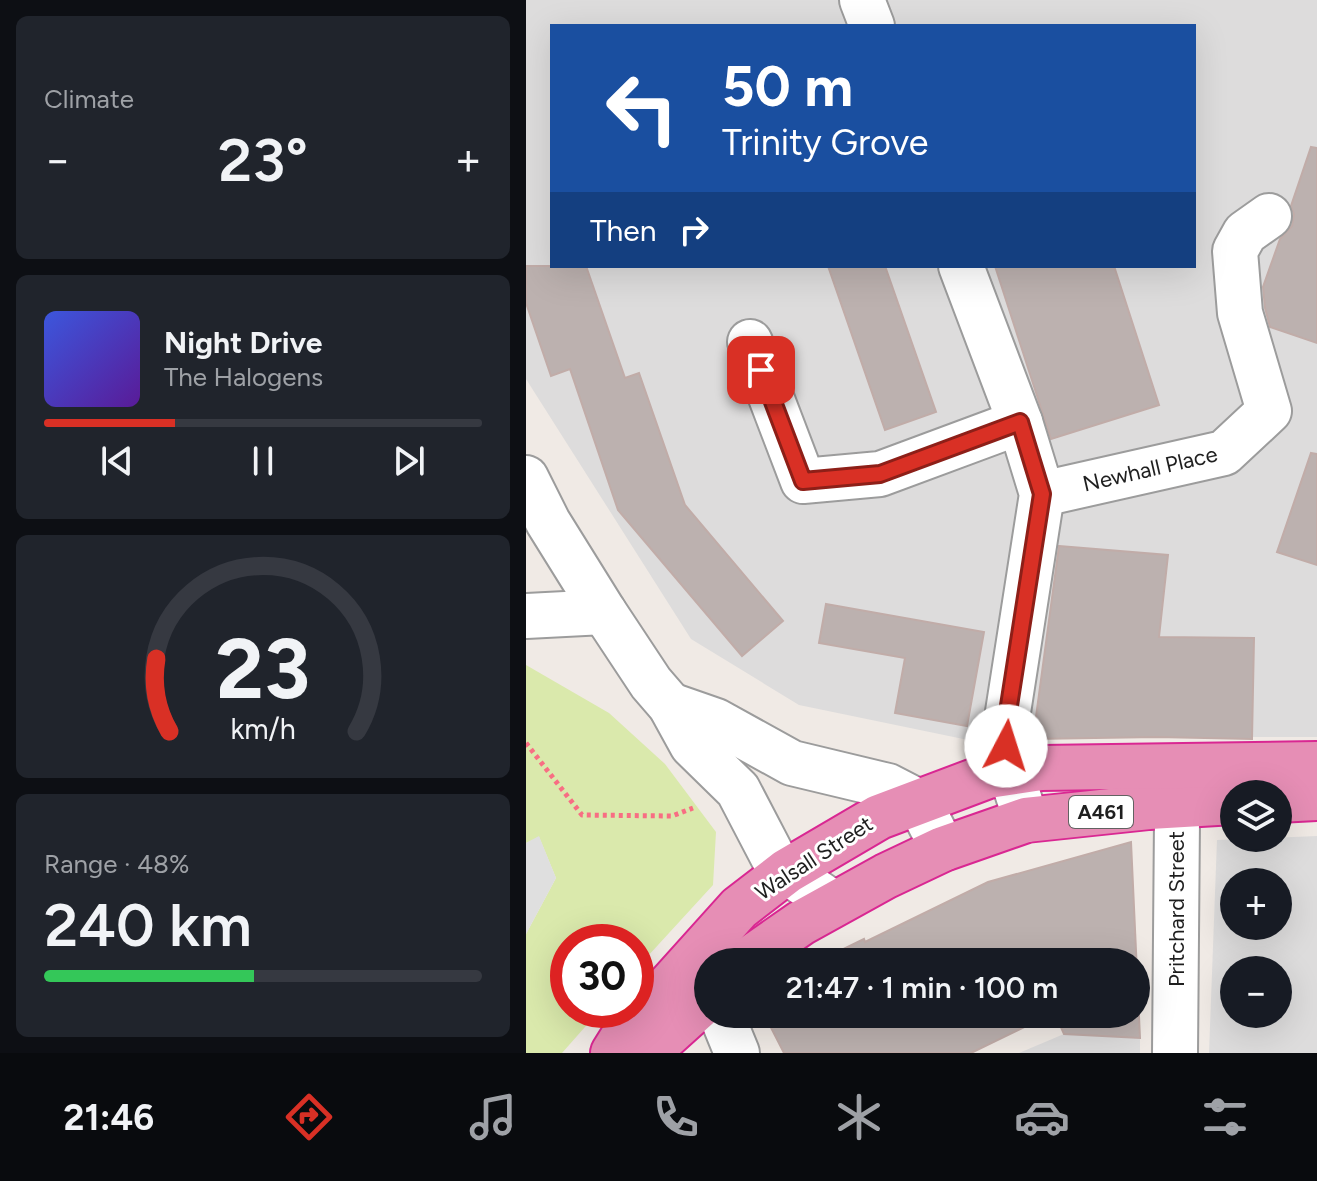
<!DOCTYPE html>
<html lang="en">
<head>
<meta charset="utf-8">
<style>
  :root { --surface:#171b24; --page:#20242c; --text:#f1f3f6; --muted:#9ea1a6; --line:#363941; --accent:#d93025 }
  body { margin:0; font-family:Figtree,sans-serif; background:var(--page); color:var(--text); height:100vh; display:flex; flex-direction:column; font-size:30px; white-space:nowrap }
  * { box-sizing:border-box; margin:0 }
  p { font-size:26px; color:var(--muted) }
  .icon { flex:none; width:44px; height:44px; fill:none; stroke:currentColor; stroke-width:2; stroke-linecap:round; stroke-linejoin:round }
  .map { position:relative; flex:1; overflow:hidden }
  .sheet { display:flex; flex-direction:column; gap:16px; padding:16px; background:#0d0f14; width:526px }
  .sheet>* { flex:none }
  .banner { position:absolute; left:24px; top:24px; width:646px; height:244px; border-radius:0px; box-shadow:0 8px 32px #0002; background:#1a4fa0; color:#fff; overflow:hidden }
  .controls { position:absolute; left:694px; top:780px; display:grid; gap:16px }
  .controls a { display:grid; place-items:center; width:72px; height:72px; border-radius:50%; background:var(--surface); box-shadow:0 8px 32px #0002; font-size:40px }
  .speed { position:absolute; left:24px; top:924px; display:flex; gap:16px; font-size:40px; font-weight:700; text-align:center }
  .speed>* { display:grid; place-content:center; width:104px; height:104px; border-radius:50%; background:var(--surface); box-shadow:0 8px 32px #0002; line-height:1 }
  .speed .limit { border:12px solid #d22; background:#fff; color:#111 }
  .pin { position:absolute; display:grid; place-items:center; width:68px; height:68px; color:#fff; margin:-34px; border-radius:16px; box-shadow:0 4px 12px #0006 }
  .me { position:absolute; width:88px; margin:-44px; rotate:5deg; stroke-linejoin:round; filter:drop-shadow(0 0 6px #0008) }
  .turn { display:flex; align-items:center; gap:28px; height:168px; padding:0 40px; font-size:36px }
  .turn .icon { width:104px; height:104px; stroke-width:2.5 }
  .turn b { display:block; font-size:56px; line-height:68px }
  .then { display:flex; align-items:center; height:76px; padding:0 40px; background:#0003; gap:16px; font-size:30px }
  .big { font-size:60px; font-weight:600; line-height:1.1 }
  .sheet .card { flex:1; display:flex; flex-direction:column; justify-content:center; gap:12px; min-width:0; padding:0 28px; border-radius:12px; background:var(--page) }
  .sheet .dial { align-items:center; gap:0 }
  .dial svg { height:208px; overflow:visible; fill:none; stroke:var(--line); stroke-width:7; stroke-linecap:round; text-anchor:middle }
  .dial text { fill:var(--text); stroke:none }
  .song { display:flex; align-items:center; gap:24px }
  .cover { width:96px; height:96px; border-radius:12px; background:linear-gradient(135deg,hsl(230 70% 55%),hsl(270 70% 35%)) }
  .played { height:8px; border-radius:4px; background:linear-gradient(90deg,var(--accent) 30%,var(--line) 30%) }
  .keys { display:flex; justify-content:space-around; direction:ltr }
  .heat { display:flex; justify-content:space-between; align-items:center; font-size:44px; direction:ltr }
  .charge { height:12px; border-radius:6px; background:linear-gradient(90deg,#34c759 48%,var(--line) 0) }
  .trip { position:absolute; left:168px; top:948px; width:456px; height:80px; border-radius:40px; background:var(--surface); box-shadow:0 8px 32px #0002; font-weight:600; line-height:80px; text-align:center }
  .tabs { display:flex; height:128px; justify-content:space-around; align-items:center; background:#090b0e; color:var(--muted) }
  .tabs .icon { width:56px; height:56px }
  .tabs .active { color:var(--accent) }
  .tabs b { font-size:36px; color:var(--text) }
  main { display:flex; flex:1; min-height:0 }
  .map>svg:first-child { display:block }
  .residential { fill:#dddcdc; fill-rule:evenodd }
  .grass { fill:#dae9ac }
  .parking { fill:#dfdfdf }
  .building { fill:#bcb1af; stroke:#c1aca8; stroke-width:2 }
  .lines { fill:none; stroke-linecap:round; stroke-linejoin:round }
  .minor-casing { stroke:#9c9c9c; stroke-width:48 }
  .highway-casing { stroke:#d92792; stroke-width:48 }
  .path { stroke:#f86e83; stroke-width:5; stroke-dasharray:4 4; stroke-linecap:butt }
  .minor { stroke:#fff; stroke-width:44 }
  .highway { stroke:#e68eb5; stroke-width:44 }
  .route-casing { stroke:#8d1f18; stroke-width:20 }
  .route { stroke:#d93025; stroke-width:14 }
  .labels { text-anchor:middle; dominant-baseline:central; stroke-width:6; stroke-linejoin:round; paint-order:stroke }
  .shield { fill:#fff; stroke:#626262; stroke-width:2 }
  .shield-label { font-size:20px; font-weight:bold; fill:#1f1f1f }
  .street-label { font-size:22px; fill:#1f1f1f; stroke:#fff }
</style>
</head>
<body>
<main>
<section class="sheet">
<div class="card"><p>Climate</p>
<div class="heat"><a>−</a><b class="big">23°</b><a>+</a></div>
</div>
<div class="card">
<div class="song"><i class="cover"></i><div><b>Night Drive</b><p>The Halogens</p></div></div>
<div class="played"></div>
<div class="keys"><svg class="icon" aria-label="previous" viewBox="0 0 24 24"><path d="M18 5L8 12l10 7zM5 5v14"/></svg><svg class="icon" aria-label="pause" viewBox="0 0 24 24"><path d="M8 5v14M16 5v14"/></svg><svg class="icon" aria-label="next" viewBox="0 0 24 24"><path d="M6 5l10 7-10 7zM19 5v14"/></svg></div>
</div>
<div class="card dial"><svg viewBox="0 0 100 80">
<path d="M14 69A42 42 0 1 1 86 69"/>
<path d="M14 69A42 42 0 0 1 9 41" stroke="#d93025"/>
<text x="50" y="56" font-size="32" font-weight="700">23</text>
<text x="50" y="72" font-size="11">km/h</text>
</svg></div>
<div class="card"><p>Range · 48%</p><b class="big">240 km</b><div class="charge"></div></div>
</section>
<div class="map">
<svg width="791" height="1053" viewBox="0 0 791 1053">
  <rect width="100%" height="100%" fill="#f0eae5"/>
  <!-- residential -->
  <g class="residential">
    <path d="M0,0H791V737H631L447,741L273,705L165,639L0,379ZM26,26H668V266H26Z"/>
    <path d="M791,836V1053H683L691,840ZM708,882H752V926H708ZM708,970H752V1014H708Z"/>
    <polygon points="538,1034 614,1038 614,1053 493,1053"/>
  </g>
  <!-- grass -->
  <polygon class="grass" points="0,665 83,713 139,764 190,832 187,885 110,969 110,942 42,942 42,1010 74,1010 36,1053 0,1053 0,934 30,878 13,837 0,843"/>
  <!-- parking -->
  <polygon class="parking" points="13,836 30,878 0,934 0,843"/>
  <!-- building -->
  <g class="building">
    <polygon points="785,147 791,148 791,343 744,327 739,308 737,287 754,239 766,226 768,214 765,206"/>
    <polygon points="0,266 60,266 99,378 113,373 159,505 257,621 216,656 92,510 44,369 25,376 0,303"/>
    <polygon points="302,266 359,266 410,412 359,430"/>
    <polygon points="469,266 588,266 633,405 525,439"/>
    <polygon points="785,453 791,454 791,565 751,552"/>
    <polygon points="533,546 642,555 633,637 728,638 726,739 631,737 507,739"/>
    <polygon points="300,604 458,632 441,726 369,713 379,658 293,643"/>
    <polygon points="605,842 614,1038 538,1034 529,1014 610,1014 610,962 291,962 338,939 339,942 462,882"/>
    <polygon points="238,1014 525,1014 445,1053 258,1053"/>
  </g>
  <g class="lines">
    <!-- minor casing -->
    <g class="minor-casing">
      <g id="minor">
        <polyline points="336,0 346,26"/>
        <polyline points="435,266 494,422 516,494 482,712 480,746 485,773 500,820"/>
        <polyline points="224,342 277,481 354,474 494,422"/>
        <polyline points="0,478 22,522 78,612 125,683 144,705 166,745 212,790 248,859 270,878 308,904"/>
        <polyline points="516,494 698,453 743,411 714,313 709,251 719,233 743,216"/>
        <polyline points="0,616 78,612"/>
        <polyline points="144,705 190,721 266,763 362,786 393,802 417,849"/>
        <polyline points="647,767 651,819 649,1053"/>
        <polyline points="195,1014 211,1053"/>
      </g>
    </g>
    <!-- highway casing -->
    <g class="highway-casing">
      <g id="highway">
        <polyline points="752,800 791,798"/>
        <polyline points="219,962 275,923 360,876 417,849 500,820 623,807 708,802"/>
        <polyline points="87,1053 97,1037 213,908 261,871 353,817 462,776 515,768 791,764"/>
        <polyline points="121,1053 182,998"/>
      </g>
    </g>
    <!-- path -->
    <polyline class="path" points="0,743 56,815 146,816 167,808"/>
    <!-- minor -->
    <use href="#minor" class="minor"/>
    <!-- highway -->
    <use href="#highway" class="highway"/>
  </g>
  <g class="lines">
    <!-- route casing -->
    <g class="route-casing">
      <polyline id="route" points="235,370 277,481 354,474 494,422 516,494 482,712 480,746"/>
    </g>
    <!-- route -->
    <use href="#route" class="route"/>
  </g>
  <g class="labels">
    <!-- shield labels -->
    <rect class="shield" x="543" y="796" width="64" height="32" rx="6"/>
    <g class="shield-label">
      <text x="575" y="812">A461</text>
    </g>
    <!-- street labels -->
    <g class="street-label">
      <text transform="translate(624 469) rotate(-13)">Newhall Place</text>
      <text transform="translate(288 858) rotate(-33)">Walsall Street</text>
      <text transform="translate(650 909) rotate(-90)">Pritchard Street</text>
    </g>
  </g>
</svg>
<div class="controls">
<a><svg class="icon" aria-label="layers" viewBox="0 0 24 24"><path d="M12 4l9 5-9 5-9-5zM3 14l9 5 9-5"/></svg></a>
<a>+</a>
<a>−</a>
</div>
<div class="speed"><div class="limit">30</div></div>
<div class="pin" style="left:235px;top:370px;background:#d93025"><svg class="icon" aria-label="arrive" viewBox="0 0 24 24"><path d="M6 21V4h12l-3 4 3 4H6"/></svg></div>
<svg class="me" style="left:480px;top:746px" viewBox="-20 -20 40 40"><circle r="19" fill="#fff"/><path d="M0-13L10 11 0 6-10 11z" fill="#d93025"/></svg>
<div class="trip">21:47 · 1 min · 100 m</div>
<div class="banner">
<div class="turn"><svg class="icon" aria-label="left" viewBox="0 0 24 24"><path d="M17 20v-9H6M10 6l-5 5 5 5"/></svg><div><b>50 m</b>Trinity Grove</div></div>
<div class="then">Then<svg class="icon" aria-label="right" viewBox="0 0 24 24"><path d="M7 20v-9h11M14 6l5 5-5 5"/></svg></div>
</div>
</div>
</main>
<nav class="tabs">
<b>21:46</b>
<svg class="icon active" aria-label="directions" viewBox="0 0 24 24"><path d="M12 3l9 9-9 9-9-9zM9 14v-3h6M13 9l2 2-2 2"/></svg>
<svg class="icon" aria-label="music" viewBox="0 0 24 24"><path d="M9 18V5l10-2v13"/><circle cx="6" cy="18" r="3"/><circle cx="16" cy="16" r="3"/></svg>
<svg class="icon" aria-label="phone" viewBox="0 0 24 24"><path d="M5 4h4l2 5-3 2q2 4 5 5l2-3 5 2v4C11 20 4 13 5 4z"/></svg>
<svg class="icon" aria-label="climate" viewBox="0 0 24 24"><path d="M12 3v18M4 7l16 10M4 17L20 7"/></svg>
<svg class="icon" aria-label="car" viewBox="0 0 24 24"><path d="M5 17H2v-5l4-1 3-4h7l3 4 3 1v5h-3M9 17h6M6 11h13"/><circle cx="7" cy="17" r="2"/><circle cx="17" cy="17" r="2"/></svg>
<svg class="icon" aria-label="filters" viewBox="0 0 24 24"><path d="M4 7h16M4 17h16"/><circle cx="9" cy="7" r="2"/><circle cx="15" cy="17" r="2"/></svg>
</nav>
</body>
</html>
